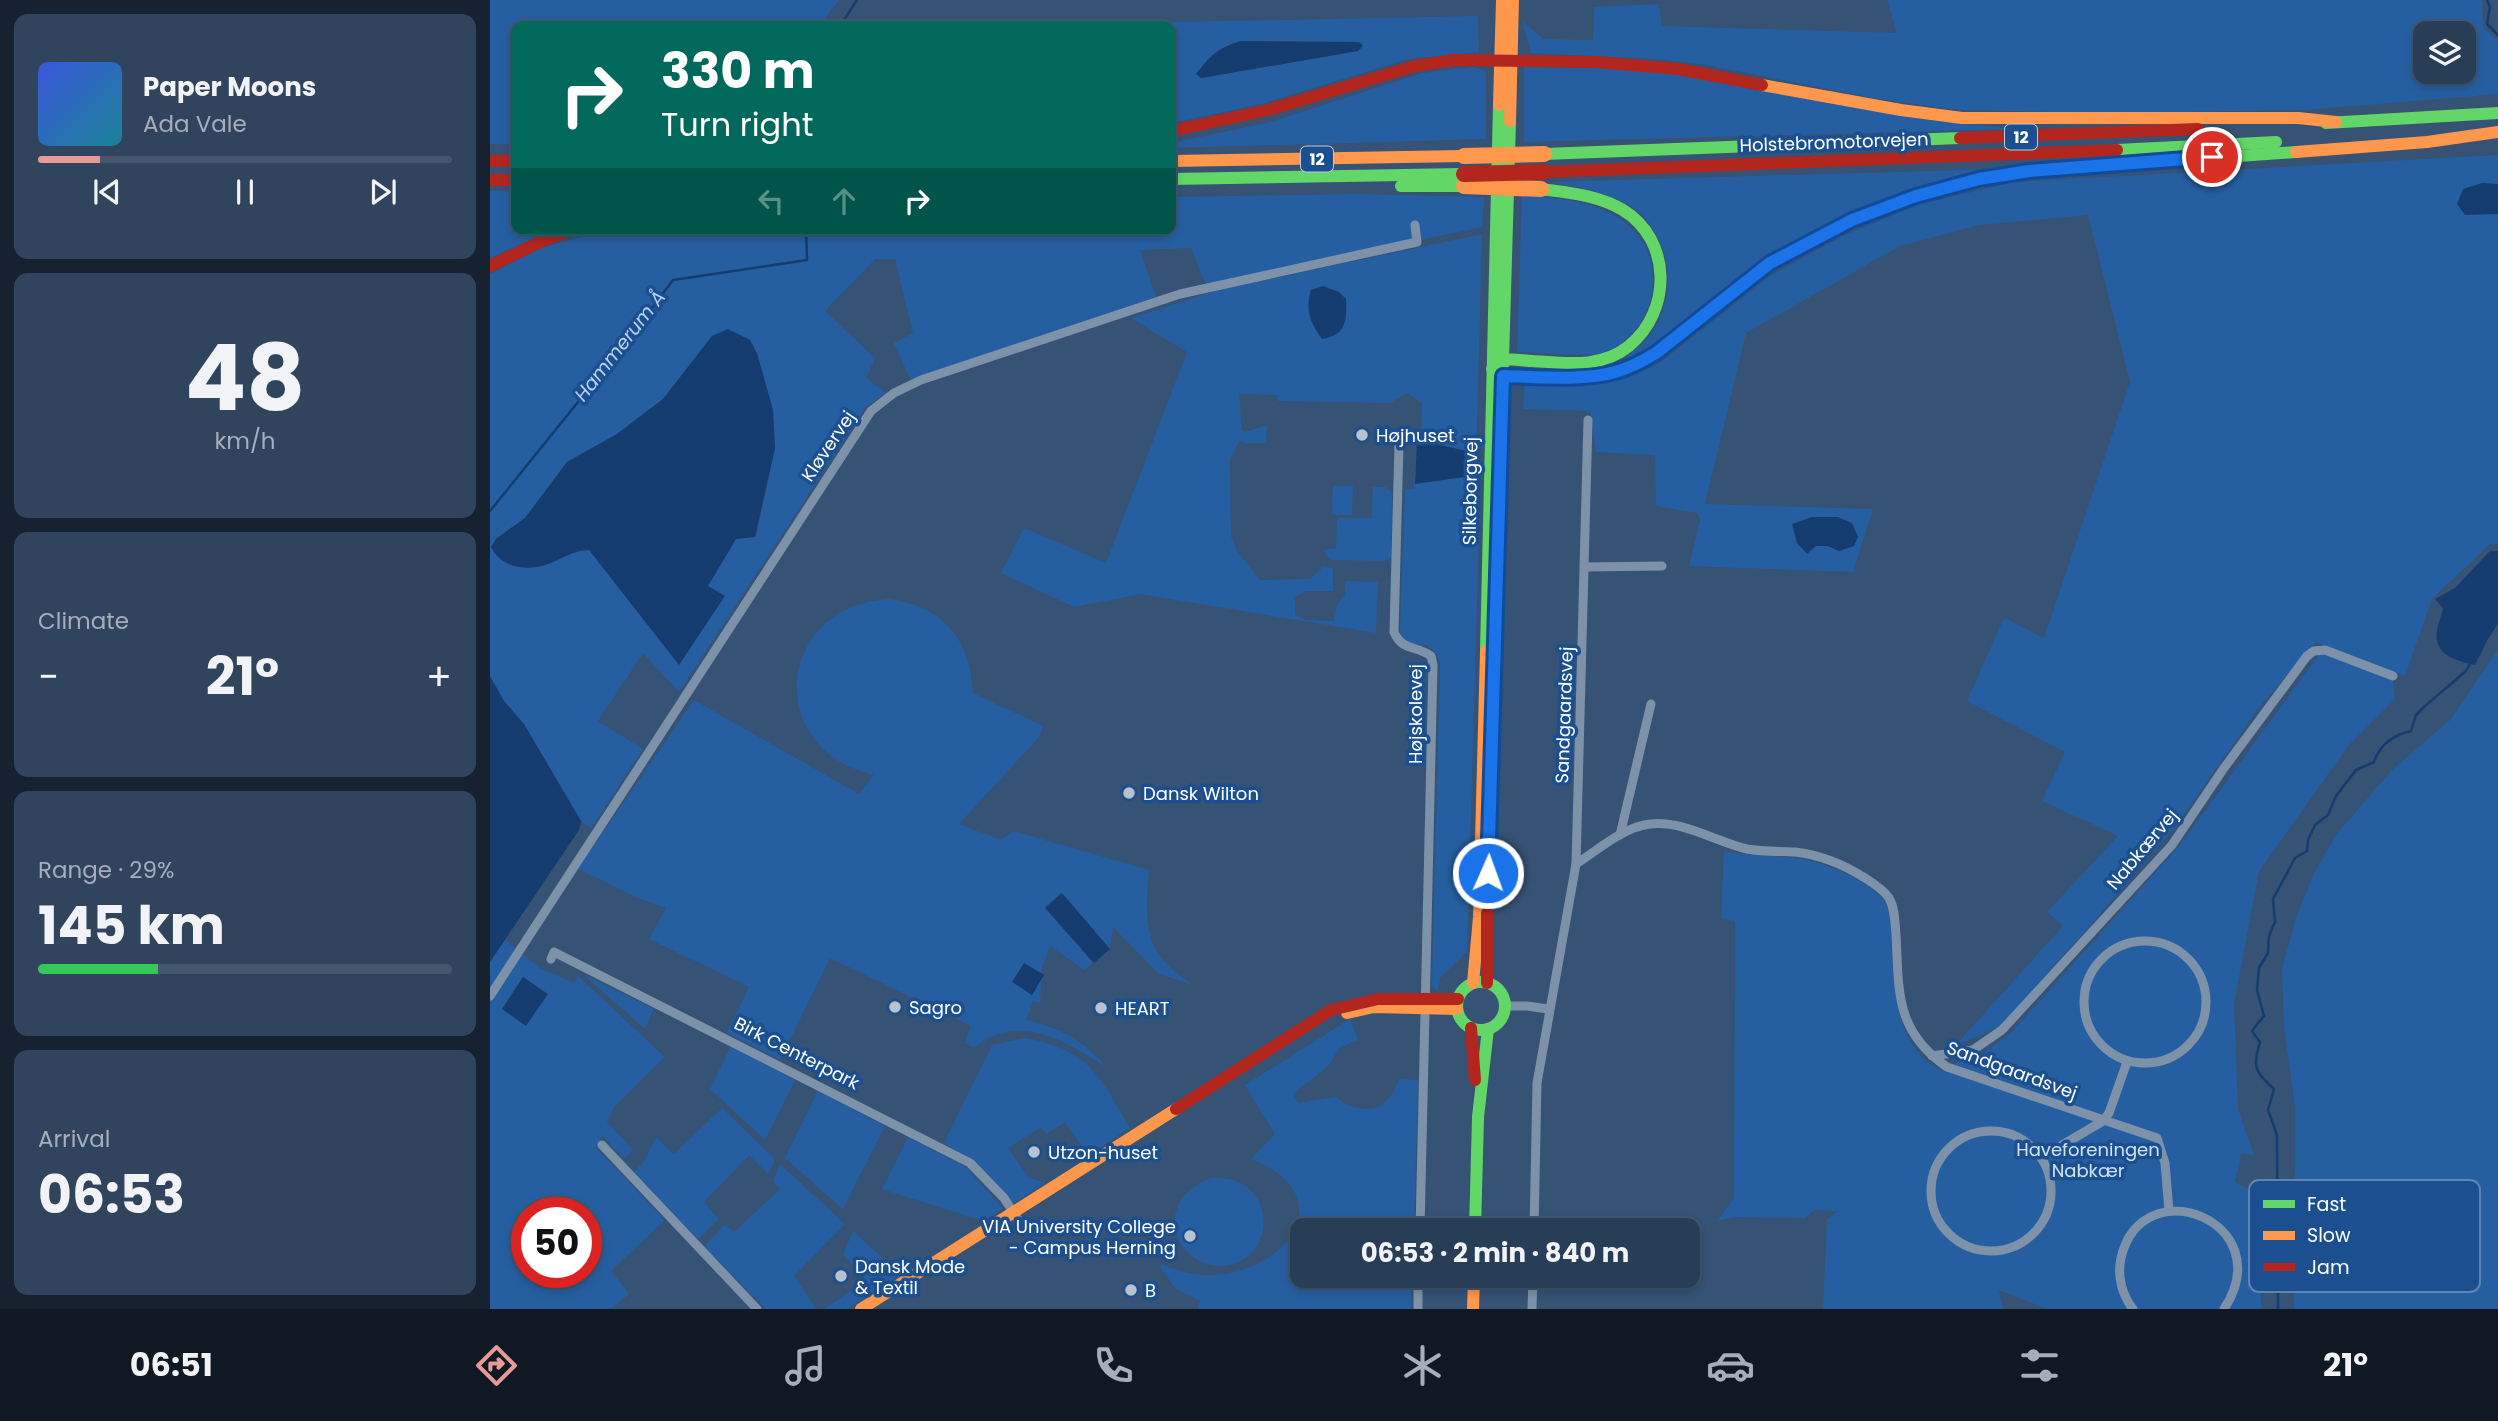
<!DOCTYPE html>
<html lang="en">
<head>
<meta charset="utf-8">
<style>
  :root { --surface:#283e57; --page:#30455d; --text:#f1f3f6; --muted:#a5aeba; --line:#44576d; --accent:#e69b98 }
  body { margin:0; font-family:Poppins,sans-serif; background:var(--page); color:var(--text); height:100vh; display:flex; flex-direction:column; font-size:26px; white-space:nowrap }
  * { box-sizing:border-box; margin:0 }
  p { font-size:23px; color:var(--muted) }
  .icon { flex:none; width:38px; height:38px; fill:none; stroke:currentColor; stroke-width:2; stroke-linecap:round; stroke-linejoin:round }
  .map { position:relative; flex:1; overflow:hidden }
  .sheet { display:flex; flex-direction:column; gap:14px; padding:14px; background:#162230; width:490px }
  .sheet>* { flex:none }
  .top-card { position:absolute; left:21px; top:21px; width:665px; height:214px; border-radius:14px; box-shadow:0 4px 10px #0003,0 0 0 2px var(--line); background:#00695c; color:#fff; overflow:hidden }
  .controls { position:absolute; left:1923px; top:21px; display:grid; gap:14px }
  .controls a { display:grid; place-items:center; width:63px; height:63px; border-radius:14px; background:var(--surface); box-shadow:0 4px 10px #0003,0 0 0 2px var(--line); font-size:35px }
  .speed { position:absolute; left:21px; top:1197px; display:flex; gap:14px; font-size:35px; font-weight:700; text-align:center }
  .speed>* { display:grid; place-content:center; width:91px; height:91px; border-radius:50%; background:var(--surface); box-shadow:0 4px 10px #0003,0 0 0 2px var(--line); line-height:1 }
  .speed .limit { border:10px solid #d22; background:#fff; color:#111 }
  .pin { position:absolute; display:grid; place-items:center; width:60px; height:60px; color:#fff; margin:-30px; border:4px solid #fff; border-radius:50%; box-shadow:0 2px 7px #0007 }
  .me { position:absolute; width:77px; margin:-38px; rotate:2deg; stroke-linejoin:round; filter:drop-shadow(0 0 5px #0008) }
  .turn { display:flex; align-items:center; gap:24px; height:147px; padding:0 35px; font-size:32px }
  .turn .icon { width:91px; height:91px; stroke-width:2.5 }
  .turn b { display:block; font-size:49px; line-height:60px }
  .lanes { display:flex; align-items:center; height:66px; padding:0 35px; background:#0003; justify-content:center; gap:35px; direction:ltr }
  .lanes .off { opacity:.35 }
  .big { font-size:52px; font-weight:700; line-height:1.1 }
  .sheet .tile { flex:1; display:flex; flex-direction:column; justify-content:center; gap:10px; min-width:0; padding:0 24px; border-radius:14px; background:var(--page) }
  .sheet .dial { align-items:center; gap:0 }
  .dial b { font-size:91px; line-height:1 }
  .song { display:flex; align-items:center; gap:21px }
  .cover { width:84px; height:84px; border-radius:10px; background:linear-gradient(135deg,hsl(230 70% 55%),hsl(190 70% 35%)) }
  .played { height:7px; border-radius:4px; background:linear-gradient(90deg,var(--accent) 15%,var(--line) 15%) }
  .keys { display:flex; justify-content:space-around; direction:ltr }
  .heat { display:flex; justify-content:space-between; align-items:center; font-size:38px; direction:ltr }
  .charge { height:10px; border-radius:5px; background:linear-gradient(90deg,#34c759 29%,var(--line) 0) }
  .trip { position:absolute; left:800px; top:1218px; width:410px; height:70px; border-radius:14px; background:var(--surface); box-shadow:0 4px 10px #0003,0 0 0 2px var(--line); font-weight:700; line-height:70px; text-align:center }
  .menu { display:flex; height:112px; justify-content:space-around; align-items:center; background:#101923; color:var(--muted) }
  .menu .icon { width:49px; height:49px }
  .menu .on { color:var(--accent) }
  .menu b { font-size:32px; color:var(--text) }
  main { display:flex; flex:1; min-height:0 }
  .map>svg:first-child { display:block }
  .green { fill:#265fa1; fill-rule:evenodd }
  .water { fill:#153c6e }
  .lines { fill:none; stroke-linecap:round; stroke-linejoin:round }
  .stream { stroke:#153c6e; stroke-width:2.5 }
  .street { stroke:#7d92a8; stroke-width:9 }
  .fast { stroke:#63d668; stroke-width:12 }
  .slow { stroke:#ff974d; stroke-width:12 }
  .jam { stroke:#b3261e; stroke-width:12 }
  .slow-bridge { stroke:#ff974d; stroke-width:16 }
  .jam-bridge { stroke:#b3261e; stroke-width:16 }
  .route-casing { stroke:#114b97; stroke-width:18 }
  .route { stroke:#1a73e8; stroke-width:12 }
  .poi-dot { fill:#b9c2ce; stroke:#1b4f8f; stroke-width:2.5 }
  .labels { text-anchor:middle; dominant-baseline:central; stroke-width:7; stroke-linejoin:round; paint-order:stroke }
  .shield { fill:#1b4f8f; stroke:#bbcadd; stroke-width:2 }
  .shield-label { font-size:16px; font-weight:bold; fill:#fff }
  .street-label { font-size:18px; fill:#fff; stroke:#1b4f8f }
  .poi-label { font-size:18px; fill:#fff; stroke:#1b4f8f; text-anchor:start }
  .park-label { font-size:18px; fill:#cfe3fa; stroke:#1b4f8f }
  .water-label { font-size:19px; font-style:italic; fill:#b5d3f5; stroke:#1b4f8f }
  .key { fill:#1b4f8f; stroke:#5f84b1; stroke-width:2 }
  .key-label { font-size:19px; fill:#fff }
</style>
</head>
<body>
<main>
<section class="sheet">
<div class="tile">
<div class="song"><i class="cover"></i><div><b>Paper Moons</b><p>Ada Vale</p></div></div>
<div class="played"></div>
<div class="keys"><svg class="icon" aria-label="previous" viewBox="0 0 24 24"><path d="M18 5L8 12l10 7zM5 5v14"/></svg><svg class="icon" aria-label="pause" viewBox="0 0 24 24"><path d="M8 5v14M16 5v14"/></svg><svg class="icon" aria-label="next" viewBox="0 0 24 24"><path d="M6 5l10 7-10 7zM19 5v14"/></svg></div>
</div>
<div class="tile dial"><b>48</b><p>km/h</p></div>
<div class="tile"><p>Climate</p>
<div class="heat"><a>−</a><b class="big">21°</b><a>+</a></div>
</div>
<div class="tile"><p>Range · 29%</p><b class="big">145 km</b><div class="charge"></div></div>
<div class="tile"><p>Arrival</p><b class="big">06:53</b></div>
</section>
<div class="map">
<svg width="2008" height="1309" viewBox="0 0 2008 1309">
  <rect width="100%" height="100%" fill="#365274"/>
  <!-- green -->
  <g class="green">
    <polygon points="0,0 349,0 329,26 26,26 26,144 0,144"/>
    <path d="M1397,0H1992L1993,28L2008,40V94L1815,110L1622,113L1470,110L1388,99L1211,64L1164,59L1041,53L1032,21L1053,39L1103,40L1104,7L1169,4L1172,26L1407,33ZM1936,33H1974V72H1936Z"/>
    <path d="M988,16L989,52L918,59L771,104L681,123V26H484ZM751,41L869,42L873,46L868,51L711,78L707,74C718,56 731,47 751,41Z"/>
    <polygon points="983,67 996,71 996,139 681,148 681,143 781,122 932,73"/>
    <polygon points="1034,67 1108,68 1185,74 1424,118 1525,129 1034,142"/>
    <polygon points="2008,155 2008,544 2000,544 1942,599 1915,676 1826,642 1771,705 1685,827 1598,928 1509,1027 1465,1046 1573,926 1557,912 1628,836 1552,801 1575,752 1477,701 1514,618 1554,638 1640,382 1598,215 1489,225 1410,246 1256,333 1215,504 1383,509 1363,572 1199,566 1210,520 1207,513 1166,506 1165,455 1106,452 1100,411 1033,409 1035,382 1102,385 1137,378 1170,363 1280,276 1351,237 1427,205 1524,182"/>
    <path d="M1507,169L1424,189L1356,215L1160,349L1130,363C1143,352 1159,340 1167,324C1186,288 1180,243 1151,214C1132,195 1087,187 1061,182Z"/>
    <polygon points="0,191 26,192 26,229 65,229 0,258"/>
    <path d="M867,194L994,197L992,227L716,285L701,248L650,250L666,297L422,383L404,343L423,333L405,259H385L335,311L385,358L376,378L396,393L375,408L189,692L153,653L108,721L153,749L101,828L91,821L34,724L14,701L0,676V274L54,247L119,229H681V197ZM222,336L283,410L285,448L266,537L246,539L218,586L234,596L190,664L99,550H87L56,565L5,539L35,518L77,462L127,434L173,399Z"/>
    <path d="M1032,196C1067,197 1113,202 1139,226C1181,263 1165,334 1113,353C1102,357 1043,352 1027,352Z"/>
    <path d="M992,234L985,502L989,533L977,952L950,978L948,991L942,986L950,664C943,636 930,650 912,639L910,630L915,489H924L927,439H931L932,403L918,393L900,403L788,401L787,395L749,394L752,430L755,432L777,425L776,443H755L749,441L740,460L741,536L747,551L770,580L820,579L833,567L843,568V591H815L805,597V614L815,620L844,621L847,604L855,595V581L888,582L886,633L651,594L584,607L511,573L534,528L616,563L697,352L641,318L725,291Z"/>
    <polygon points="843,486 863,486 862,515 842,515"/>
    <polygon points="883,487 896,487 902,493 901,557 895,561 841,560 835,554 834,549 846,549 847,518 882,518"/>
    <path d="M399,599C453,606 481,640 483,693L553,726L550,736L469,824L511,840L523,831L659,870C656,900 652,941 677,964C684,972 694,978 703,985L669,974L623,927L620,949L571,893L555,907L603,963L594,970L560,946L552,968L550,1003L543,1001L536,1020C569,1028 594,1040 616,1067C575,1041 528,1011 484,1048L475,1043L481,1026L340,958L290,1060L237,1033L259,987L159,939L176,908L148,898L88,869L204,700L369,794L384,775C273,750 285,606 399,599Z"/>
    <polygon points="2008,650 2008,1309 1804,1309 1805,1107 1794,1027 1792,969 1806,918 1825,871 1849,831 1902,770 1961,719"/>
    <path d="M1830,653L1849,657L1903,680L1905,699L1858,746L1769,871L1744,1004L1748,1109L1764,1155L1751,1154L1745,1182L1771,1197V1309H1557L1509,1290L1513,1309H1333L1337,1219L1348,1211L1324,1210L1315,1218L1245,1217L1227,1221L1244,1198L1245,921L1231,919L1234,851C1260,856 1285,855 1311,859C1334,862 1380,881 1394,900C1397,904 1398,910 1400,915C1404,963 1398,1022 1434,1059C1440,1065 1450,1069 1457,1073L1470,1059L1486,1058L1520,1034L1690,845Z"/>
    <path d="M15,940L50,968L84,983L88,976L175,1057L124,1107L117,1122L143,1150L134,1159L112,1135L106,1148L175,1220L121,1271L139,1294L120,1309H0V962ZM37,1213H96V1272H37Z"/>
    <polygon points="94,975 164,1009 155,1029"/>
    <path d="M860,1019L868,1039L849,1049L838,1066L803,1094L808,1103L845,1097C872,1117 898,1113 909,1079L928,1080L924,1230H812V1276H922L921,1309H708L710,1301L686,1289L670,1267L672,1264C761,1309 876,1205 761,1159L785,1134L755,1085Z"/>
    <path d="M536,1038C599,1050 610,1076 640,1128L598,1155L575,1122L556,1134L551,1127L518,1148L539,1178L555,1183L524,1203C500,1175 485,1162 454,1143L502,1045Z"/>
    <polygon points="241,1046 305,1080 275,1140 220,1089"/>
    <polygon points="328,1091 395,1126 353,1209 295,1158"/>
    <polygon points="232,1108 285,1159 278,1174 259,1155 214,1202 229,1219 208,1239 144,1172 154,1161 166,1137 184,1154"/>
    <polygon points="418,1137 477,1168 513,1209 493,1221 392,1189"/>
    <polygon points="290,1164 355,1224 304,1276 326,1309 276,1309 214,1246 235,1225 244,1232 290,1189 283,1181"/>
    <path d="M721,1178C728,1178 736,1178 743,1180C769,1188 780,1216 770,1240C766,1250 757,1258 748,1262C696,1284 650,1207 721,1178Z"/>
    <polygon points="363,1231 411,1275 357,1309 334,1309 377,1280 353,1254"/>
  </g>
  <!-- water -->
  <g class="water">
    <path d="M751,41L869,42L873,46L868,51L711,78L706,74C720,56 729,47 751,41Z"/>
    <polygon points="1992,183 2008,184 2008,214 1975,215 1967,204 1973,189"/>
    <path d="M833,286L849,292L856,299C857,321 856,335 832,339C820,323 815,309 821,290Z"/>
    <path d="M238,329L260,340L267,353L283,410L285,448L265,537L246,539L218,586L235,596L189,665L99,550C83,550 73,559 58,564C37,572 11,568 1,547L6,539L35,518L77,462L127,434L173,399L222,336Z"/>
    <polygon points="927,440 982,452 982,476 925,484"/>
    <polygon points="1322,517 1348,517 1362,523 1368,537 1364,546 1349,551 1337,546 1326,546 1317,554 1307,543 1302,524"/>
    <path d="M2000,551H2008V624L1998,639L1985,665C1967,661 1943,655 1947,630C1948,623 1952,615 1953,608L1945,599L1965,588Z"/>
    <polygon points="0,676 14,701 34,724 91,821 89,830 0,962"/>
    <polygon points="572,893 620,949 604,963 555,908"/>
    <polygon points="534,963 554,975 542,995 522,982"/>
    <polygon points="33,977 58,994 36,1026 12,1009"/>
  </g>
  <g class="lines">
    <!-- stream -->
    <g class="stream">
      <polyline points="1997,0 2000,7 1997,24 2008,35"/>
      <polyline points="350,26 367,0"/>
      <polyline points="0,511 134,345 183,280 317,260 316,229"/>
      <path d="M1788,1309L1787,1135L1778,1110L1784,1089C1765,1071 1762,1068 1770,1042L1762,1031L1774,1016L1767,990L1769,968L1778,953L1779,936L1785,922L1783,899L1805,858L1817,851L1818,840L1825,825L1838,815L1846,796L1866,770L1884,762C1890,744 1903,735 1921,731L1926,715L1935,706L1976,671L1981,662"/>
    </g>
    <!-- street -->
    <g class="street">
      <path d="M909,444L904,632C912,651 925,645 941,656L943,665L930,1230"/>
      <polyline points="1095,567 1172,566"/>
      <polyline points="1130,835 1161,704"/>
      <path d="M1086,864C1108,850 1133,827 1160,824C1193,820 1226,842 1257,849C1273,852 1290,851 1305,852C1331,855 1353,864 1375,878C1383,883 1394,890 1399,898C1405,908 1405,923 1406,935C1409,992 1405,1031 1457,1067L1667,1138L1675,1163L1679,1211"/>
      <circle cx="1655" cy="1002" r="61"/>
      <polyline points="61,959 64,952 480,1163 514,1198 527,1218"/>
      <polyline points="0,996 381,411 404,393 431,380 690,294 927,242 925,225"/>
      <polyline points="1015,1006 1037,1006 1058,1009"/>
      <polyline points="1442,1056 1483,1050 1512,1030 1682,845 1734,768 1817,656 1824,651 1835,650 1903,676"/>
      <circle cx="1501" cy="1191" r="60"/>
      <polyline points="112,1145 267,1309"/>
      <polyline points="1552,1157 1613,1121 1619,1113 1637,1062"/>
      <polyline points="1044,1230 1047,1083 1086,864 1098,420"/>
      <polyline points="928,1309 928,1276"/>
      <polyline points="1042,1309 1043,1276"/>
      <path d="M1643,1309C1632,1295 1627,1276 1631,1258C1652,1167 1791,1222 1734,1309"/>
    </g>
    <!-- fast -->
    <g class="fast">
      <polyline points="1836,123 2008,113"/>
      <polyline points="1627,150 1786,142"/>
      <polyline points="1054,154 1470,138"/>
      <polyline points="681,179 974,174"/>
      <polyline points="911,186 974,186"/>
      <path d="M1051,189C1079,193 1108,195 1133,210C1182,240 1182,311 1139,346C1111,369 1075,363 1042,361C1034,361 1023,358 1015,360C1011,361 1006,366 1002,369L1013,376L1084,378"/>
      <polyline points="1434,194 1540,171 1806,152"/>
      <polyline points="996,651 1009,105"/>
      <polyline points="1003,703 1020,121"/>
      <circle cx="991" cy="1006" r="24"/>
      <polyline points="985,1230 988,1117 998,1029"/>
    </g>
    <!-- slow -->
    <g class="slow">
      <polyline points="1272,85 1411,110 1472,118 1808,118 1846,122"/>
      <polyline points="1009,105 1012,0"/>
      <polyline points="1020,121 1023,0"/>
      <polyline points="1806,152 1937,142 2008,132"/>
      <polyline points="681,161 974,156"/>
      <polyline points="983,983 989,917 996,651"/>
      <polyline points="857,1013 884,1007 967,1009"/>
      <polyline points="371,1309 686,1109"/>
      <polyline points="983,1309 984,1276"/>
    </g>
    <!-- jam -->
    <g class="jam">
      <polyline points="681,131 778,110 925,66 964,60 1106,62 1188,69 1272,85"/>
      <polyline points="1470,138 1708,129"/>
      <polyline points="0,161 26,161"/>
      <polyline points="1054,172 1627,150"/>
      <polyline points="0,180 26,180"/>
      <polyline points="0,266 50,242 84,229"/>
      <path d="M1084,378C1114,376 1140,369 1166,353C1212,315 1257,275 1309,245C1349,223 1391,208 1434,194"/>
      <polyline points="997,913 997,983"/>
      <polyline points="981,1028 985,1080"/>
      <polyline points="686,1109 841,1010 888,999 968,999"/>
    </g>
    <!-- slow-bridge -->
    <g class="slow-bridge">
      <polyline points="974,156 1054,154"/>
      <polyline points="974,186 1051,189"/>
    </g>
    <!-- jam-bridge -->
    <polyline class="jam-bridge" points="974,174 1054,172"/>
  </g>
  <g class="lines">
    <!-- route casing -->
    <g class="route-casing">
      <path id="route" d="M998,873L1013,376C1045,377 1096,381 1125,372C1140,368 1153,361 1166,353L1280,263L1362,220L1426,196L1489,179L1539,171L1722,157"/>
    </g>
    <!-- route -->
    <use href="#route" class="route"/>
  </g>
  <!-- markers -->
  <g class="poi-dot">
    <circle cx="872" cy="435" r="7"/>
    <circle cx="639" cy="793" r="7"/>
    <circle cx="405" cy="1007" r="7"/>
    <circle cx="611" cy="1008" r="7"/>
    <circle cx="544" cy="1152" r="7"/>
    <circle cx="700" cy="1236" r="7"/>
    <circle cx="351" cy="1276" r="7"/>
    <circle cx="641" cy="1290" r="7"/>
  </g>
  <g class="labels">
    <!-- shield labels -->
    <g class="shield">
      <rect x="1515" y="124.5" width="32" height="25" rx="5"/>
      <rect x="811" y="146.5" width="32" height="25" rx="5"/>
    </g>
    <g class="shield-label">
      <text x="1531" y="137">12</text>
      <text x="827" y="159">12</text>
    </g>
    <!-- street labels -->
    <g class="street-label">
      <text transform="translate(1344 142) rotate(-2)">Holstebromotorvejen</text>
      <text transform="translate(338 446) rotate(-56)">Kløvervej</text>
      <text transform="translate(980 491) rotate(-89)">Silkeborgvej</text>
      <text transform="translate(925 714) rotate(-90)">Højskolevej</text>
      <text transform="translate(1074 715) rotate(-88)">Sandgaardsvej</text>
      <text transform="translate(1652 849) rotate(-50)">Nabkærvej</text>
      <text transform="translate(307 1053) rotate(27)">Birk Centerpark</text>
      <text transform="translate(1522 1070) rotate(20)">Sandgaardsvej</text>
    </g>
    <!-- poi labels -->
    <g class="poi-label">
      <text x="886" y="435">Højhuset</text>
      <text x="653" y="793">Dansk Wilton</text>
      <text x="419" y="1007">Sagro</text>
      <text x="625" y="1008">HEART</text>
      <text x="558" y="1152">Utzon-huset</text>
      <text x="686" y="1226" text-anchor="end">VIA University College<tspan x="686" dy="21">- Campus Herning</tspan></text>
      <text x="365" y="1266">Dansk Mode<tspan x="365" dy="21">&amp; Textil</tspan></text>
      <text x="655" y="1290">B</text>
    </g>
    <!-- park labels -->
    <g class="park-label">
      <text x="1598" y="1149">Haveforeningen<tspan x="1598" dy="21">Nabkær</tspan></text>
    </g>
    <!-- water labels -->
    <g class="water-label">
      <text transform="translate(130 346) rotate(-52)">Hammerum Å</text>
    </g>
  </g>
  <!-- legend -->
  <rect x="1759" y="1180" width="231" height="112" rx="10" class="key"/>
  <rect x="1773" y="1200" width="32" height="8" fill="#63d668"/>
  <rect x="1773" y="1231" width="32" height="9" fill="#ff974d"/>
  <rect x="1773" y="1263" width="32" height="8" fill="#b3261e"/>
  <g class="key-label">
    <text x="1817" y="1211">Fast</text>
    <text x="1817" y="1242">Slow</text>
    <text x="1817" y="1274">Jam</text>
  </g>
</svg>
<div class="controls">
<a><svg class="icon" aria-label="layers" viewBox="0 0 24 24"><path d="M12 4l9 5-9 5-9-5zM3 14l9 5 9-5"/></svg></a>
</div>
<div class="speed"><div class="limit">50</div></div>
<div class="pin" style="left:1722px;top:157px;background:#d93025"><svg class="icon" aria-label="arrive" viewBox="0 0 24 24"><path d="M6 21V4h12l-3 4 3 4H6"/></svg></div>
<svg class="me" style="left:998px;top:873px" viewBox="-20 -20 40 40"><circle r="17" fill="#1a73e8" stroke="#fff" stroke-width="3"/><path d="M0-11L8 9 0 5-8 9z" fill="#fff"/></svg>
<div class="trip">06:53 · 2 min · 840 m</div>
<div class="top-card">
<div class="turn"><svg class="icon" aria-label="right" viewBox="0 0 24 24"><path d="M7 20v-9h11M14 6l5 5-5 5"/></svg><div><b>330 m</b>Turn right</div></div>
<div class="lanes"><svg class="icon off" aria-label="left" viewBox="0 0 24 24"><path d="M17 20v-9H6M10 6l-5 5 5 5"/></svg><svg class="icon off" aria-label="ahead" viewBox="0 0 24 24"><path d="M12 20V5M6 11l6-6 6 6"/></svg><svg class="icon" aria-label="right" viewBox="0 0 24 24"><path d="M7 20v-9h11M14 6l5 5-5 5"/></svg></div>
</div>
</div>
</main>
<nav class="menu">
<b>06:51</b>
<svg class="icon on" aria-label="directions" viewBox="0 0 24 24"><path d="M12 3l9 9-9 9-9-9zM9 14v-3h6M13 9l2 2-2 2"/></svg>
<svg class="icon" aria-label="music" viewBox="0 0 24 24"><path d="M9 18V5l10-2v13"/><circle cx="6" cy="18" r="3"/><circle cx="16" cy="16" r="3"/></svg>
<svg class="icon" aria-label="phone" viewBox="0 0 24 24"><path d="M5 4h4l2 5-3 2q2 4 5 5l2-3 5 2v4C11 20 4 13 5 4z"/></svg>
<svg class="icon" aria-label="climate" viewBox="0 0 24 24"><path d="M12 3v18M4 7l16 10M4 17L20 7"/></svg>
<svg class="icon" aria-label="car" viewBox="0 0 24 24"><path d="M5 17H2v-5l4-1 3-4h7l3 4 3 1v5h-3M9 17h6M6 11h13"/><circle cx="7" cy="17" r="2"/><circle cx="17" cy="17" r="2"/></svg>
<svg class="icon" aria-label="filters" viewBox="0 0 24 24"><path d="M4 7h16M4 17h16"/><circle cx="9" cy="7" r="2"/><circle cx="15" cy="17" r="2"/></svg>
<b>21°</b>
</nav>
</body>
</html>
